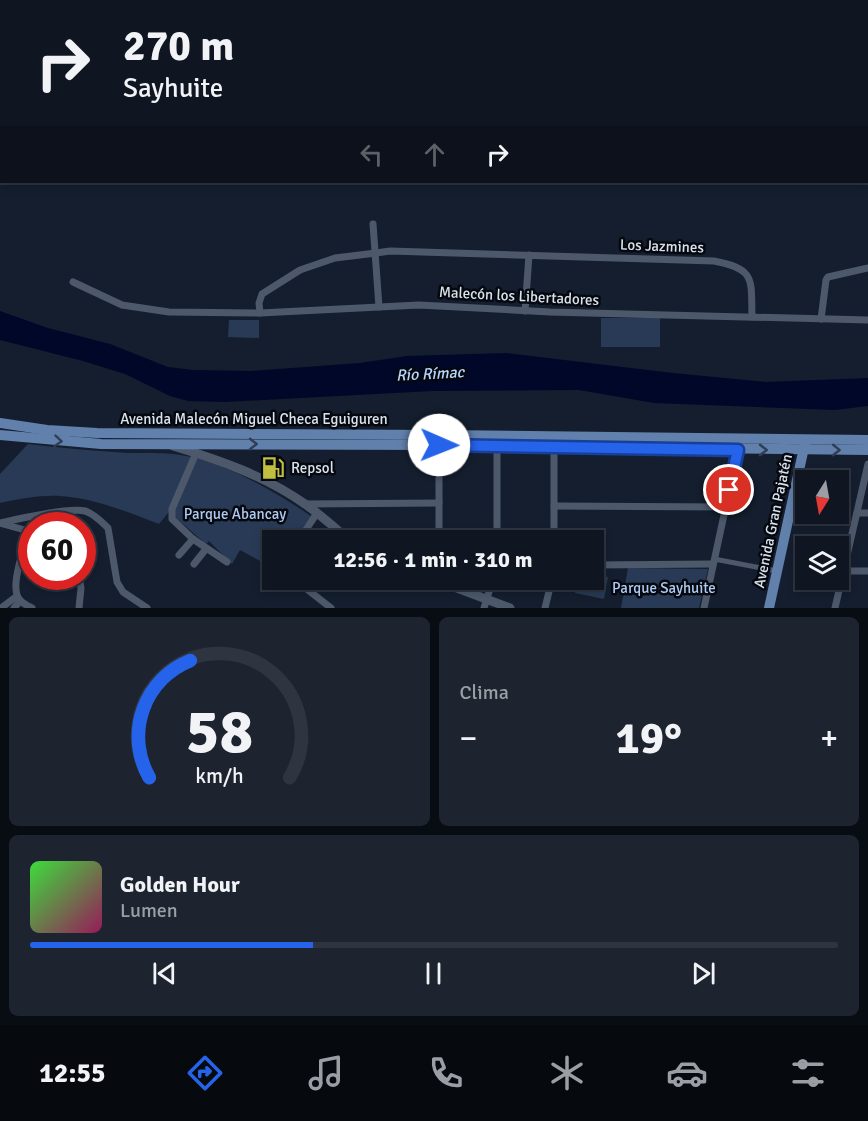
<!DOCTYPE html>
<html lang="es">
<head>
<meta charset="utf-8">
<style>
  :root { --surface:#0f1622; --page:#1d232f; --text:#f1f3f6; --muted:#9b9fa5; --line:#2f3540; --accent:#2563eb }
  body { margin:0; font-family:Signika,sans-serif; background:var(--page); color:var(--text); height:100vh; display:flex; flex-direction:column; font-size:22px; white-space:nowrap }
  * { box-sizing:border-box; margin:0 }
  p { font-size:20px; color:var(--muted) }
  .icon { flex:none; width:33px; height:33px; fill:none; stroke:currentColor; stroke-width:2; stroke-linecap:round; stroke-linejoin:round }
  .map { position:relative; height:608px; overflow:hidden }
  .panel { display:flex; flex-direction:column; gap:9px; padding:9px; background:#080c13; flex:1 }
  .panel>* { flex:none }
  .banner { position:absolute; left:0px; top:0px; width:868px; height:183px; box-shadow:0 3px 9px #0003,0 0 0 2px var(--line); background:#0f1622; color:var(--text); overflow:hidden }
  .needle { width:39px; rotate:191deg }
  .tools { position:absolute; left:795px; top:470px; display:grid; gap:12px }
  .tools a { display:grid; place-items:center; width:54px; height:54px; border-radius:0px; background:var(--surface); box-shadow:0 3px 9px #0003,0 0 0 2px var(--line); font-size:30px }
  .speed { position:absolute; left:18px; top:512px; display:flex; gap:12px; font-size:30px; font-weight:700; text-align:center }
  .speed>* { display:grid; place-content:center; width:78px; height:78px; border-radius:50%; background:var(--surface); box-shadow:0 3px 9px #0003,0 0 0 2px var(--line); line-height:1 }
  .speed .limit { border:9px solid #d22; background:#fff; color:#111 }
  .pin { position:absolute; display:grid; place-items:center; width:51px; height:51px; color:#fff; margin:-26px; border:3px solid #fff; border-radius:50%; box-shadow:0 2px 6px #0007 }
  .me { position:absolute; width:66px; margin:-33px; rotate:91deg; stroke-linejoin:round; filter:drop-shadow(0 0 4px #0008) }
  .turn { display:flex; align-items:center; gap:21px; height:126px; padding:0 24px; font-size:27px }
  .turn .icon { width:78px; height:78px; stroke-width:2.5 }
  .turn b { display:block; font-size:42px; line-height:51px }
  .lanes { display:flex; align-items:center; height:57px; padding:0 24px; background:#0003; justify-content:center; gap:30px; direction:ltr }
  .lanes .off { opacity:.35 }
  .big { font-size:45px; font-weight:700; line-height:1.1 }
  .panel .card { flex:1; display:flex; flex-direction:column; justify-content:center; gap:9px; min-width:0; padding:0 21px; border-radius:9px; background:var(--page) }
  .panel .dial { align-items:center; gap:0 }
  .dial svg { height:156px; overflow:visible; fill:none; stroke:var(--line); stroke-width:7; stroke-linecap:round; text-anchor:middle }
  .dial text { fill:var(--text); stroke:none }
  .song { display:flex; align-items:center; gap:18px }
  .cover { width:72px; height:72px; border-radius:9px; background:linear-gradient(135deg,hsl(120 70% 55%),hsl(330 70% 35%)) }
  .played { height:6px; border-radius:3px; background:linear-gradient(90deg,var(--accent) 35%,var(--line) 35%) }
  .keys { display:flex; justify-content:space-around; direction:ltr }
  .heat { display:flex; justify-content:space-between; align-items:center; font-size:33px; direction:ltr }
  .panel .tiles { flex:1; display:grid; gap:9px; grid-template-columns:1fr 1fr }
  .card:last-child { grid-column:span 2 }
  .trip { position:absolute; left:262px; top:530px; width:342px; height:60px; border-radius:0px; background:var(--surface); box-shadow:0 3px 9px #0003,0 0 0 2px var(--line); font-weight:700; line-height:60px; text-align:center }
  .menu { display:flex; height:96px; justify-content:space-around; align-items:center; background:#06090e; color:var(--muted) }
  .menu .icon { width:42px; height:42px }
  .menu .selected { color:var(--accent) }
  .menu b { font-size:27px; color:var(--text) }
  .map>svg:first-child { display:block }
  .green { fill:#283a55 }
  .water { fill:#000729 }
  .lines { fill:none; stroke-linecap:round; stroke-linejoin:round }
  .pedestrian { stroke:#4d596b; stroke-width:5 }
  .minor { stroke:#4d596b; stroke-width:7 }
  .tertiary { stroke:#4d596b; stroke-width:9 }
  .primary { stroke:#6180ac; stroke-width:10 }
  .oneway { stroke:#2e3e56 }
  .route-casing { stroke:#184099; stroke-width:15 }
  .route { stroke:#2563eb; stroke-width:10 }
  .labels { text-anchor:middle; dominant-baseline:central; stroke-width:5; stroke-linejoin:round; paint-order:stroke }
  .street-label { font-size:15px; fill:#dae2ec; stroke:#05080f }
  .poi-label { font-size:15px; fill:#dae2ec; stroke:#05080f; text-anchor:start }
  .park-label { font-size:15px; fill:#afcbf3; stroke:#05080f }
  .water-label { font-size:16px; font-style:italic; fill:#b9d5fd; stroke:#05080f }
</style>
</head>
<body>
<div class="map">
<svg width="868" height="608" viewBox="0 0 868 608">
  <rect width="100%" height="100%" fill="#141e2e"/>
  <!-- green -->
  <g class="green">
    <rect x="601" y="318" width="59" height="29"/>
    <polygon points="229,320 259,320 259,338 228,337"/>
    <path d="M28,444C61,448 95,451 128,453C150,453 171,452 192,457C235,468 275,492 311,516L294,540H273V568L240,550L232,564L209,541L206,544L169,512L159,524C128,512 93,498 60,496C40,495 20,499 0,503V474Z"/>
    <polygon points="628,568 708,569 699,608 621,608"/>
    <polygon points="594,575 608,577 604,599 575,593 577,579 594,579"/>
  </g>
  <!-- water -->
  <polygon class="water" points="0,311 48,328 110,344 168,367 193,370 251,371 360,363 407,356 506,353 673,373 766,382 868,378 868,406 835,410 654,403 579,390 432,391 225,402 188,401 170,396 125,374 83,361 0,340"/>
  <g class="lines">
    <!-- pedestrian -->
    <polyline class="pedestrian" points="714,559 777,571"/>
    <!-- minor -->
    <g class="minor">
      <polyline points="373,224 379,307"/>
      <polyline points="73,282 122,305 169,312 260,313 419,305 550,312 868,320"/>
      <polyline points="525,311 529,255"/>
      <path d="M260,313L259,303L262,294L300,270L335,258L376,253L390,251L714,261C756,269 751,279 752,317"/>
      <polyline points="821,319 826,280 828,277 868,268"/>
      <polyline points="196,453 172,509 172,519 193,539 227,562"/>
      <polyline points="304,504 439,503"/>
      <polyline points="554,506 725,507"/>
      <polyline points="857,513 868,513"/>
      <path d="M0,523C18,519 68,507 85,511C93,513 102,522 108,528L117,582L123,592L147,608"/>
      <polyline points="3,524 32,532"/>
      <polyline points="299,540 317,513"/>
      <polyline points="439,540 439,443"/>
      <polyline points="497,540 497,446"/>
      <polyline points="554,540 554,447"/>
      <path d="M23,548C21,560 10,590 20,600C22,603 28,606 32,608"/>
      <polyline points="179,555 193,539"/>
      <polyline points="194,564 206,549"/>
      <polyline points="594,565 713,564"/>
      <polyline points="843,571 868,571"/>
      <polyline points="294,579 331,608"/>
      <polyline points="1,608 17,596"/>
      <polyline points="14,608 20,601"/>
      <polyline points="79,608 81,588 79,576"/>
      <polyline points="484,608 493,579"/>
      <polyline points="545,608 552,579"/>
      <polyline points="704,608 739,445"/>
      <polyline points="835,608 868,464"/>
    </g>
    <!-- tertiary -->
    <g class="tertiary">
      <path d="M173,446C220,460 265,476 305,504C321,515 335,528 349,540"/>
      <polyline points="433,579 510,608"/>
    </g>
    <!-- primary -->
    <g class="primary">
      <polyline points="0,423 47,430 97,433 439,435 868,440"/>
      <polyline points="0,435 101,444 439,445 868,450"/>
      <polyline points="769,608 805,443"/>
    </g>
  </g>
  <!-- one-way arrows -->
  <defs><path id="oneway-chevron" d="M-2-3.5L2.5 0L-2 3.5" fill="none" stroke-width="1.6" stroke-linecap="round" stroke-linejoin="round" transform="scale(1.5)"/></defs>
  <g class="oneway">
    <use href="#oneway-chevron" transform="translate(58 441) rotate(5)"/>
    <use href="#oneway-chevron" transform="translate(253 444)"/>
    <use href="#oneway-chevron" transform="translate(763 450)"/>
    <use href="#oneway-chevron" transform="translate(836 450) rotate(1)"/>
  </g>
  <g class="lines">
    <!-- route casing -->
    <g class="route-casing">
      <polyline id="route" points="439,445 738,450 729,490"/>
    </g>
    <!-- route -->
    <use href="#route" class="route"/>
  </g>
  <!-- icons -->
  <defs>
    <g id="fuel-bare" transform="scale(1.8)"><path d="M-5.5-6h7V0h2V4h1.3V-2.5L3-4.5l.8-.8L6-3V5H2.5V1h-1V6h-7ZM-4.2-4.7v3.2H.2V-4.7Z" fill="#c1be40" stroke="#05080f" stroke-width="2.5" paint-order="stroke"/></g>
  </defs>
  <g fill-rule="evenodd">
    <use href="#fuel-bare" x="273" y="468"/>
  </g>
  <g class="labels">
    <!-- street labels -->
    <g class="street-label">
      <text transform="translate(662 246) rotate(2)">Los Jazmines</text>
      <text transform="translate(519 296) rotate(3)">Malecón los Libertadores</text>
      <text x="254" y="419">Avenida Malecón Miguel Checa Eguiguren</text>
      <text transform="translate(773 521) rotate(-78)">Avenida Gran Pajatén</text>
    </g>
    <!-- poi labels -->
    <g class="poi-label">
      <text x="291" y="468">Repsol</text>
    </g>
    <!-- park labels -->
    <g class="park-label">
      <text x="235" y="514">Parque Abancay</text>
      <text x="664" y="588">Parque Sayhuite</text>
    </g>
    <!-- water labels -->
    <g class="water-label">
      <text transform="translate(430 374) rotate(-3)">Río Rímac</text>
    </g>
  </g>
</svg>
<div class="tools">
<a><svg class="needle" viewBox="-14 -14 28 28"><path d="M0-13l5 13h-10z" fill="#e53935"/><path d="M0 13l5-13h-10z" fill="#9b9fa5"/></svg></a>
<a><svg class="icon" aria-label="layers" viewBox="0 0 24 24"><path d="M12 4l9 5-9 5-9-5zM3 14l9 5 9-5"/></svg></a>
</div>
<div class="speed"><div class="limit">60</div></div>
<div class="pin" style="left:729px;top:490px;background:#d93025"><svg class="icon" aria-label="arrive" viewBox="0 0 24 24"><path d="M6 21V4h12l-3 4 3 4H6"/></svg></div>
<svg class="me" style="left:439px;top:445px" viewBox="-20 -20 40 40"><circle r="19" fill="#fff"/><path d="M0-13L10 11 0 6-10 11z" fill="#2563eb"/></svg>
<div class="trip">12:56 · 1 min · 310 m</div>
<div class="banner">
<div class="turn"><svg class="icon" aria-label="right" viewBox="0 0 24 24"><path d="M7 20v-9h11M14 6l5 5-5 5"/></svg><div><b>270 m</b>Sayhuite</div></div>
<div class="lanes"><svg class="icon off" aria-label="left" viewBox="0 0 24 24"><path d="M17 20v-9H6M10 6l-5 5 5 5"/></svg><svg class="icon off" aria-label="ahead" viewBox="0 0 24 24"><path d="M12 20V5M6 11l6-6 6 6"/></svg><svg class="icon" aria-label="right" viewBox="0 0 24 24"><path d="M7 20v-9h11M14 6l5 5-5 5"/></svg></div>
</div>
</div>
<section class="panel">
<div class="tiles">
<div class="card dial"><svg viewBox="0 0 100 80">
<path d="M14 69A42 42 0 1 1 86 69"/>
<path d="M14 69A42 42 0 0 1 35 9" stroke="#2563eb"/>
<text x="50" y="56" font-size="32" font-weight="700">58</text>
<text x="50" y="72" font-size="11">km/h</text>
</svg></div>
<div class="card"><p>Clima</p>
<div class="heat"><a>−</a><b class="big">19°</b><a>+</a></div>
</div>
<div class="card">
<div class="song"><i class="cover"></i><div><b>Golden Hour</b><p>Lumen</p></div></div>
<div class="played"></div>
<div class="keys"><svg class="icon" aria-label="previous" viewBox="0 0 24 24"><path d="M18 5L8 12l10 7zM5 5v14"/></svg><svg class="icon" aria-label="pause" viewBox="0 0 24 24"><path d="M8 5v14M16 5v14"/></svg><svg class="icon" aria-label="next" viewBox="0 0 24 24"><path d="M6 5l10 7-10 7zM19 5v14"/></svg></div>
</div>
</div>
</section>
<nav class="menu">
<b>12:55</b>
<svg class="icon selected" aria-label="directions" viewBox="0 0 24 24"><path d="M12 3l9 9-9 9-9-9zM9 14v-3h6M13 9l2 2-2 2"/></svg>
<svg class="icon" aria-label="music" viewBox="0 0 24 24"><path d="M9 18V5l10-2v13"/><circle cx="6" cy="18" r="3"/><circle cx="16" cy="16" r="3"/></svg>
<svg class="icon" aria-label="phone" viewBox="0 0 24 24"><path d="M5 4h4l2 5-3 2q2 4 5 5l2-3 5 2v4C11 20 4 13 5 4z"/></svg>
<svg class="icon" aria-label="climate" viewBox="0 0 24 24"><path d="M12 3v18M4 7l16 10M4 17L20 7"/></svg>
<svg class="icon" aria-label="car" viewBox="0 0 24 24"><path d="M5 17H2v-5l4-1 3-4h7l3 4 3 1v5h-3M9 17h6M6 11h13"/><circle cx="7" cy="17" r="2"/><circle cx="17" cy="17" r="2"/></svg>
<svg class="icon" aria-label="filters" viewBox="0 0 24 24"><path d="M4 7h16M4 17h16"/><circle cx="9" cy="7" r="2"/><circle cx="15" cy="17" r="2"/></svg>
</nav>
</body>
</html>
